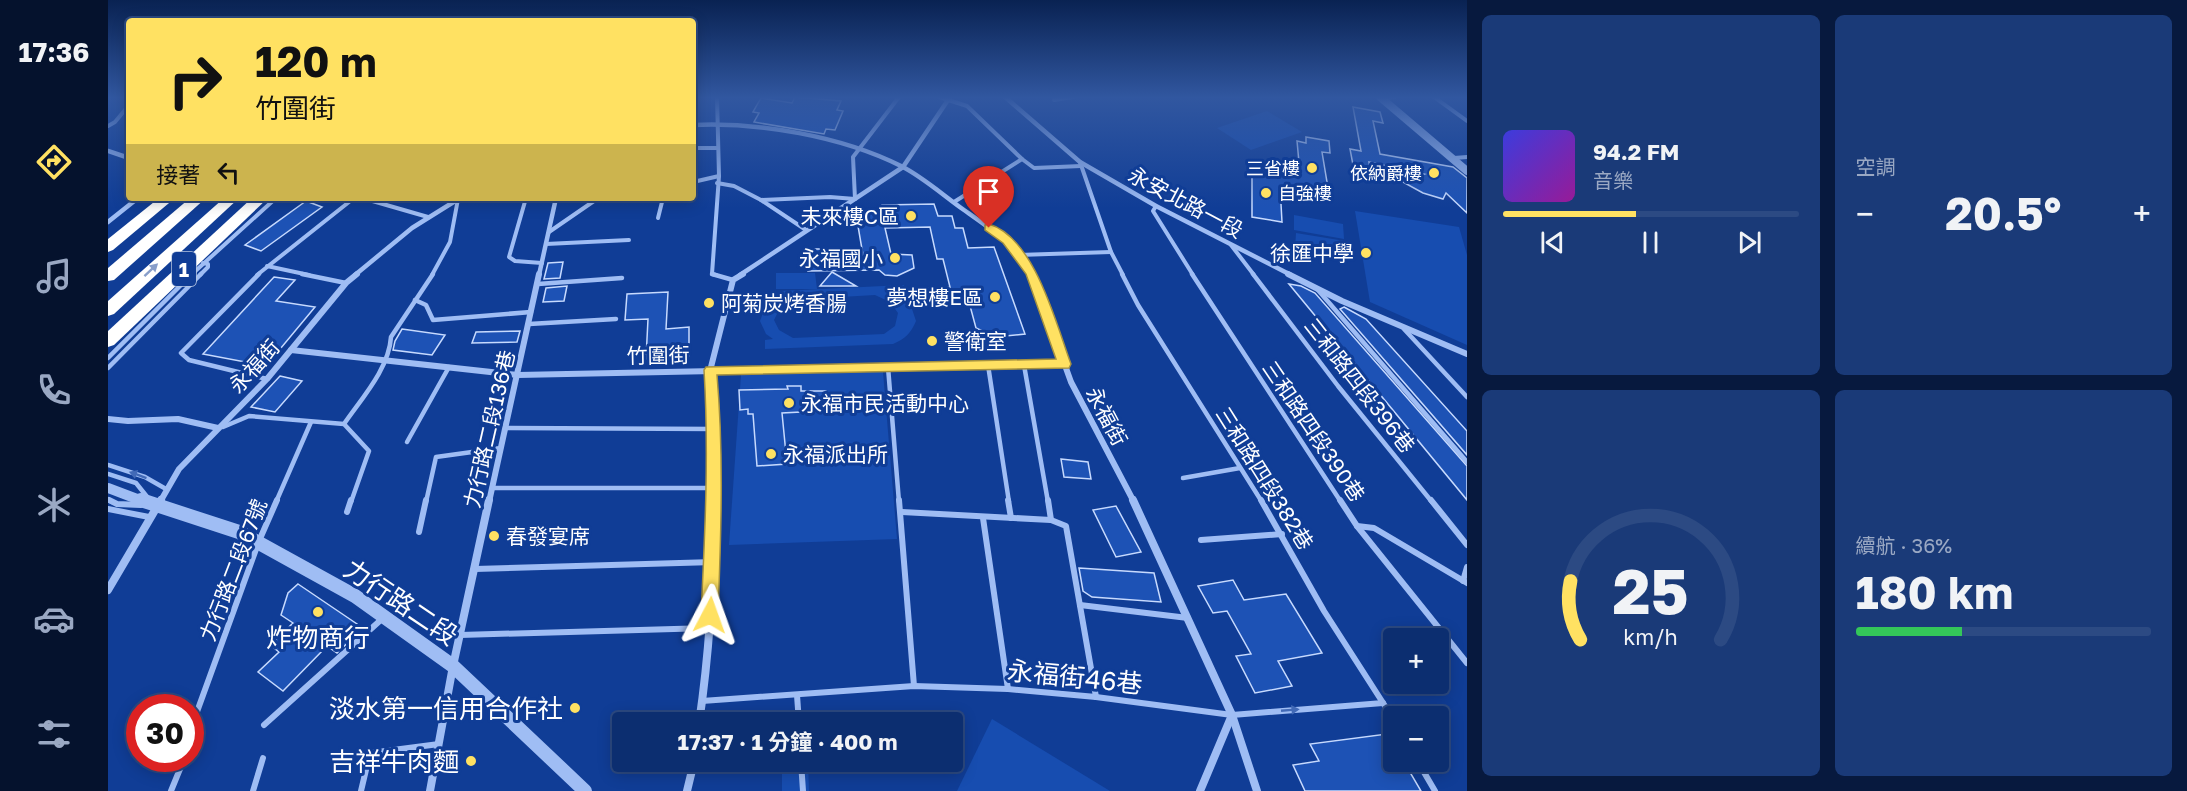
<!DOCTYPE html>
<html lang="zh-TW">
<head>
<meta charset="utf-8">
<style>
  :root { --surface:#0c2e70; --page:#1a3a78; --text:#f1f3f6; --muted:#9aa8c3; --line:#2c4a83; --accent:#ffe162 }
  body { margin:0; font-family:"Golos Text","Noto Sans TC",sans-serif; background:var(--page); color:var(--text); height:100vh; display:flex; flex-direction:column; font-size:22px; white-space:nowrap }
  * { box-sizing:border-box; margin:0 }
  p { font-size:20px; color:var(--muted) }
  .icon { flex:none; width:33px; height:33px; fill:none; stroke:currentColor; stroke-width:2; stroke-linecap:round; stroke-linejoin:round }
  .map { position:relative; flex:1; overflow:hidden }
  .sheet { display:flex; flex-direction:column; gap:15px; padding:15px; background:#07193e; width:720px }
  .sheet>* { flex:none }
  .top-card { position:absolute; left:18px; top:18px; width:570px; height:183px; border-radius:6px; box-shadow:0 3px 15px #0003,0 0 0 2px var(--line); background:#ffe162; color:#111; overflow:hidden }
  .controls { position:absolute; left:1275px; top:628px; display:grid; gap:12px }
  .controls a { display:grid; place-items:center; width:66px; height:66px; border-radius:6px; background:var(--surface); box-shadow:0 3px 15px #0003,0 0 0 2px var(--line); font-size:30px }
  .speed { position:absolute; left:18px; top:694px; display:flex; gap:12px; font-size:30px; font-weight:700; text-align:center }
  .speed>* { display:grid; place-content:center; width:78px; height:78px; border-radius:50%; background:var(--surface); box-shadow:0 3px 15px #0003,0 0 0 2px var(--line); line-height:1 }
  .speed .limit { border:9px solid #d22; background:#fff; color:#111 }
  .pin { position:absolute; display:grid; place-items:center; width:51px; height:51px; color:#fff; margin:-62px -26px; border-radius:50% 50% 50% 0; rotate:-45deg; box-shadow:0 0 6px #0007 }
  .pin .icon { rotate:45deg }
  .me { position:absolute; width:66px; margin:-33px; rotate:4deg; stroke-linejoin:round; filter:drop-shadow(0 0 4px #0008) }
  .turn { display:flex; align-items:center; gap:21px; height:126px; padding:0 30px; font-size:27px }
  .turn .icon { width:78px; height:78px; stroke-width:2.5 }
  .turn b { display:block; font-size:42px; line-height:51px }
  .then { display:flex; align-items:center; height:57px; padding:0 30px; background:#0003; gap:12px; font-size:22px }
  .big { font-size:45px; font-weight:700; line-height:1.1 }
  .sheet .tile { flex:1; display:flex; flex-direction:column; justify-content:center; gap:9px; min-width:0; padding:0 21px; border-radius:9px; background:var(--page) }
  .sheet .dial { align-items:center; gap:0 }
  .dial svg { height:156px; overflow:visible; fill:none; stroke:var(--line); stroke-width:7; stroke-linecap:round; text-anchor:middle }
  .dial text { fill:var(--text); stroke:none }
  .song { display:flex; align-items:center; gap:18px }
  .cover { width:72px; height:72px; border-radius:9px; background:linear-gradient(135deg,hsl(240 70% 55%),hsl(300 70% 35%)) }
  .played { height:6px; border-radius:3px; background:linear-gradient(90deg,var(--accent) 45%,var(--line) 45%) }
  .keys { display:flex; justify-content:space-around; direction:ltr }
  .heat { display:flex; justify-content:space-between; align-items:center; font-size:33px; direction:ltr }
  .charge { height:9px; border-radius:4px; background:linear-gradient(90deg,#34c759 36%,var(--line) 0) }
  .sheet .tiles { flex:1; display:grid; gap:15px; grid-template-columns:repeat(2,1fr) }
  .trip { position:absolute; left:504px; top:712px; width:351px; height:60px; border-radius:6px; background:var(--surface); box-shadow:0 3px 15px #0003,0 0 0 2px var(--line); font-weight:700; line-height:60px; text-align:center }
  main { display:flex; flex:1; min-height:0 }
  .tab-bar { display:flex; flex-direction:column; width:108px; justify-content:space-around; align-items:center; background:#05122d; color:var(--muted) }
  .tab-bar .icon { width:42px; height:42px }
  .tab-bar .active { color:var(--accent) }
  .tab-bar b { font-size:27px; color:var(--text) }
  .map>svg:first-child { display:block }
  .green { fill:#174db0; fill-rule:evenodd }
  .building { fill:#1d52b5; stroke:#c7dafe; stroke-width:1.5 }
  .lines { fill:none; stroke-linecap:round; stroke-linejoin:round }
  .service-far2 { stroke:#9fbdf4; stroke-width:4 }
  .service-far1 { stroke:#9fbdf4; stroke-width:4.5 }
  .service { stroke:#9fbdf4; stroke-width:6 }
  .minor-far2 { stroke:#9fbdf4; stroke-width:4.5 }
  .minor-far1 { stroke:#9fbdf4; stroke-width:6 }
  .minor { stroke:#9fbdf4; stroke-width:8 }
  .tertiary-far2 { stroke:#9fbdf4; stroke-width:8 }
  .tertiary-far1 { stroke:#9fbdf4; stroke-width:10 }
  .tertiary { stroke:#9fbdf4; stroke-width:14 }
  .motorway { fill:#fff; fill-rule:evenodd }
  .oneway { fill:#889eca }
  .oneway2 { fill:#426ab7 }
  .route { fill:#ffe162; stroke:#a69240; stroke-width:1.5 }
  .poi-dot { fill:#ffe162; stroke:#103d96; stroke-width:2 }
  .labels { text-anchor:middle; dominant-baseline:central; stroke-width:6; stroke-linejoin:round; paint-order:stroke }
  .far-poi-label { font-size:18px; fill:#fff; stroke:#103d96; text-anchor:end }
  .shield { fill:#103d96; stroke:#b7c5e0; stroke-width:1.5 }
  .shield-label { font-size:20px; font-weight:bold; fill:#fff }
  .street-label { font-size:21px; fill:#fff; stroke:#103d96 }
  .poi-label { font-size:21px; fill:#fff; stroke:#103d96; text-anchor:start }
  .near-street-label { font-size:26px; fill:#fff; stroke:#103d96 }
  .near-poi-label { font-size:26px; fill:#fff; stroke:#103d96; text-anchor:end }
</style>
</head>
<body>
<main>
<nav class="tab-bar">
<b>17:36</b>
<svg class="icon active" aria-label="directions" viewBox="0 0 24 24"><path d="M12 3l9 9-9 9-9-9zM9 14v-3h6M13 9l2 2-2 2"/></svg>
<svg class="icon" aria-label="music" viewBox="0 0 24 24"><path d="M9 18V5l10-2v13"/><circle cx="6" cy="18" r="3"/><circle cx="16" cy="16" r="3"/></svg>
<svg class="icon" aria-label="phone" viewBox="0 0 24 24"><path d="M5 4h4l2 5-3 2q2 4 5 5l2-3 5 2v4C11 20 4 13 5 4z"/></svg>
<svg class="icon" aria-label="climate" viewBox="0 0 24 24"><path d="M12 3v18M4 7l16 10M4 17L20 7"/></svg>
<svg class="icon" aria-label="car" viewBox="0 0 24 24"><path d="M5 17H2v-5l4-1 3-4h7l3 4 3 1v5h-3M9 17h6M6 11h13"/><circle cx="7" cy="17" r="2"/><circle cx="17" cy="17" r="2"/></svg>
<svg class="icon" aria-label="filters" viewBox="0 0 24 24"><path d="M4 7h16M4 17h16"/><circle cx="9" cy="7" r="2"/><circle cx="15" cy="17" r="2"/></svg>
</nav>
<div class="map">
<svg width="1359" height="791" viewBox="0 0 1359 791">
  <rect width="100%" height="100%" fill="#103d96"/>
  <!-- green -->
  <g class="green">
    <polygon points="1159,111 1194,132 1143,150 1109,128"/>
    <polygon points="1247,211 1351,227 1359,255 1359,345 1262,302"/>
    <polygon points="1186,215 1235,224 1236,239 1186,230"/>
    <polygon points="1188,233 1237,241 1239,257 1187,248"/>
    <polygon points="668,273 707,273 709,289 668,289"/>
    <path d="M796,285L798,295L789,296L804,309L808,321C803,333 797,339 785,344L657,349V340L665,339L658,334L652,321L658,305L672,291ZM767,295L782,302L790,313L787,326L776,334L685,338L671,330L666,320L671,310L681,300Z"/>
    <polygon points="775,372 789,539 621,545 633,375"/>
    <polygon points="884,719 1002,791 849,791"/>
    <polygon points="674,762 700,762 701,791 674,791"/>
  </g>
  <!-- building -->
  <g class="building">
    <polygon points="687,97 733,101 729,110 735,111 727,130 718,129 716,134 646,122 651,113 645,112 653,98 684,103"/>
    <polygon points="1245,107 1272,112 1275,123 1265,121 1272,154 1345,167 1359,178 1359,213 1338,193 1335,199 1315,193 1293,181 1316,174 1261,162 1262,169 1245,165 1242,149 1253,151"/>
    <polygon points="1198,137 1221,141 1222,153 1214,152 1221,194 1172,186 1174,222 1144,217 1144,165 1192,173 1189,141 1198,143"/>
    <polygon points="198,201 214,207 153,251 137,245"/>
    <polygon points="826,204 830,216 844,216 847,228 855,228 860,248 886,247 917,334 887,337 868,328 861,302 803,305 801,289 842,287 835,259 829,259 822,227 777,228 783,254 804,255 806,268 789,276 777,275 771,270 700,271 700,249 717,249 717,255 755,255 750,226 755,216 774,209 774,205"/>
    <polygon points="455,262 452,278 436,279 440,263"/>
    <polygon points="724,272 748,286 712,286"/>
    <polygon points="166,277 187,280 168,301 207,307 158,366 95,354"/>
    <polygon points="1181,284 1193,286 1207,293 1359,466 1359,500"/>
    <polygon points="459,286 456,301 435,302 438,288"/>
    <polygon points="560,292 558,329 581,327 581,356 538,359 540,319 517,320 519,294"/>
    <polygon points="1236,307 1258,319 1359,431 1359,455 1232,309"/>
    <polygon points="294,329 337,335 324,355 285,350 287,341"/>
    <polygon points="412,331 409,342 364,343 368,332"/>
    <polygon points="172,376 194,381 167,412 143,407"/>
    <polygon points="679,386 693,386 693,391 718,391 719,396 730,396 732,410 674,413 679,464 649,466 645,414 640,414 640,409 632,410 631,390 680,389"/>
    <polygon points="953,459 980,462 983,479 956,477"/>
    <polygon points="1008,506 1033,552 1008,557 985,510"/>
    <polygon points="971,568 1046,573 1053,602 984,597 975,591"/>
    <polygon points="1125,580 1136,600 1178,594 1214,653 1170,661 1184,686 1147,693 1128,656 1143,654 1119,611 1105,613 1090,586"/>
    <polygon points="190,584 255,628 229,653 219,646 175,691 150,672 171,652 162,645 185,623 173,615 180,593"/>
    <polygon points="1279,734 1286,745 1286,762 1296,762 1313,791 1197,791 1185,765 1211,761 1202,744"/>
  </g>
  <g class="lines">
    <!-- service-far2 -->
    <g class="service-far2">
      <polyline points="831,97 859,106 914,159 846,202"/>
      <polyline points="1326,97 1359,121"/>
      <polyline points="1274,99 1286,97"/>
      <polyline points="946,100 965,97"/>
      <polyline points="0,126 7,122 21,105"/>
      <polyline points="585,148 610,148"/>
      <polyline points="1346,158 1359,157"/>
      <polyline points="914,159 926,168 973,166"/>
      <polyline points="972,162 1003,252 1015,275"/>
      <polyline points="585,182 611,176"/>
      <polyline points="609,183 626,186 653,200 722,197 747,199 745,157 791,97"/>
      <polyline points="262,198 261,200 320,217"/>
      <polyline points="418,198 401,257 407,261 434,263"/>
      <polyline points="484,198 486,201 501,198"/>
      <polyline points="653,200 698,230"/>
      <polyline points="1048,206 1045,211 1085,275"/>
      <polyline points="550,218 555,198"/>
      <polyline points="441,232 486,201"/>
      <polyline points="438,244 521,240"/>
      <polyline points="1123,245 1146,275"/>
      <polyline points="910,255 1003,252"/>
      <polyline points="159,266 201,275"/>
      <polyline points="83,275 168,198"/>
      <polyline points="92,275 100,267 100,264 95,263"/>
      <polyline points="149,275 246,198"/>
      <polyline points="324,275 342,242 350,199"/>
      <polyline points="608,275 604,274 611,176 609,97"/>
    </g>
    <!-- service-far1 -->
    <g class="service-far1">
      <polyline points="151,274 73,353 81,360 159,379"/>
      <polyline points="194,274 238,283"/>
      <polyline points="604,274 625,280"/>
      <polyline points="1014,274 1030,305 1154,502"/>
      <polyline points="1084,274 1233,502"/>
      <polyline points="1145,274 1230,386 1324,502"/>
      <polyline points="430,284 514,278"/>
      <polyline points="1210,290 1359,462"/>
      <polyline points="307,300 318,305 325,320 423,312"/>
      <polyline points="421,324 508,319"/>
      <polyline points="1296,329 1359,397"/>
      <polyline points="0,358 84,274"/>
      <polyline points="880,365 901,502"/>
      <polyline points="916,365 940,502"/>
      <polyline points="780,367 791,502"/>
      <polyline points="0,368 93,274"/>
      <path d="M236,424C253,399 281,369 283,337L325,274"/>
      <polyline points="115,427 141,416 236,424 261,451 243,502"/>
      <polyline points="398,428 607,429"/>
      <polyline points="299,442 341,367"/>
      <polyline points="0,465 37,477 58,489"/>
      <polyline points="0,474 28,483 40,498"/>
      <polyline points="1075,478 1132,468"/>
      <polyline points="384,488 607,488"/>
      <polyline points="0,500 4,502"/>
      <polyline points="168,502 203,422"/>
      <polyline points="318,502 328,457 393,448"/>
    </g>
    <!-- service -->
    <g class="service">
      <polyline points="1,500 9,504 33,505"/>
      <polyline points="791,500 806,686"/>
      <polyline points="900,500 903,518"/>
      <polyline points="940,500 943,520"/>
      <polyline points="1153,500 1216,611 1286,720"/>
      <polyline points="1232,500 1249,526 1359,663"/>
      <polyline points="1323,500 1359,545"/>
      <polyline points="0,509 41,517"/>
      <polyline points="239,512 243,500"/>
      <polyline points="794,512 943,520 958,526 988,697"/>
      <polyline points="875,518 900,689"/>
      <polyline points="1249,526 1266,528 1359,583"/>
      <polyline points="311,532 318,500"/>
      <polyline points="1093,540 1174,534"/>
      <polyline points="367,569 606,562"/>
      <polyline points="1355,581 1359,567"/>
      <polyline points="972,605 1080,618"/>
      <polyline points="352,635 601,628"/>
      <polyline points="689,695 691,723"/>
      <polyline points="594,701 806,686 900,689 988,697 1124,715 1275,703"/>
      <polyline points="156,725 275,618"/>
      <polyline points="82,731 151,541 169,500"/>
      <polyline points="693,762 695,791"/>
      <polyline points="1310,762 1327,791"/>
      <polyline points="63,791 74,764"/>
      <polyline points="145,791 155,758"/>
      <polyline points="253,791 262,753 331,744"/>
    </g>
    <!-- minor-far2 -->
    <g class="minor-far2">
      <polyline points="897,97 972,162 1048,206 1183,275"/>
      <path d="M585,125C651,122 733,136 793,166C815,177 836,196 856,210C883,229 909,246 925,275"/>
      <polyline points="0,151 21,158"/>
      <polyline points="0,222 30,198"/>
      <polyline points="247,275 304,228 352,198"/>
      <polyline points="431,275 448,198"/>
      <polyline points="632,275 795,167 842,97"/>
    </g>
    <!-- minor-far1 -->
    <g class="minor-far1">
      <polyline points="924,274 963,382 1026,502"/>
      <polyline points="1180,274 1234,301 1359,354"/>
      <polyline points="183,350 410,375 956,364"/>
      <polyline points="0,419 20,421 70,419 110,428"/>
      <polyline points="52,502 71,469 159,379 238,283 249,274"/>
      <polyline points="381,502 431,274"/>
      <polyline points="606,502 607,429 602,371 625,280 635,274"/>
    </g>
    <!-- minor -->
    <g class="minor">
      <polyline points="1025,500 1124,715 1149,791"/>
      <polyline points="0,590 53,500"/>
      <path d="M591,723C602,649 606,575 606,500"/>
      <polyline points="322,791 345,666 381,500"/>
      <polyline points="579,791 586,762"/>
      <polyline points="1092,791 1124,715"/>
    </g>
    <!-- tertiary-far2 -->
    <polyline class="tertiary-far2" points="1272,97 1359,171"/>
    <!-- tertiary-far1 -->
    <polyline class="tertiary-far1" points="0,488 37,502"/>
    <!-- tertiary -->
    <polyline class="tertiary" points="33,500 131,532 247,596 345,666 477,791"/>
    <!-- motorway -->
    <g class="motorway">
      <polygon points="51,198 67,198 5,250 0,252 0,239"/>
      <polygon points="82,198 98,198 6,280 0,281 0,268"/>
      <polygon points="116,198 131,198 6,314 0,316 0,301"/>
      <polygon points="144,198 160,198 6,345 0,347 0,331"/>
    </g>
  </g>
  <!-- one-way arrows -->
  <defs><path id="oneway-solid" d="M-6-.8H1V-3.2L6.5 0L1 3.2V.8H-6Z" transform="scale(1.5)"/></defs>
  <use class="oneway" href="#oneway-solid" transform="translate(43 270) rotate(-43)"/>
  <g class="oneway2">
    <use href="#oneway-solid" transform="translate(30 475) rotate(-160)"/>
    <use href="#oneway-solid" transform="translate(1182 710) rotate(-5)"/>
  </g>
  <!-- sky -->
  <linearGradient id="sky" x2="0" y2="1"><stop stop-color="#092252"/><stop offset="0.47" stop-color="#3157a0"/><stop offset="1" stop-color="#3157a0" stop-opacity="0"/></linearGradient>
  <rect width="1359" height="208" fill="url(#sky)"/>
  <!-- route -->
  <path class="route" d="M881,224C927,238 948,324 963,364L961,368L609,375C616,456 613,535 610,615L607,621L602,623L596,621L593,615C597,533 601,453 596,370L598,367L948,359L918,274L895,243L877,230V225Z"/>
  <!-- markers -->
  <g class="poi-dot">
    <circle cx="1204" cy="168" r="6"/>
    <circle cx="1326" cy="173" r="6"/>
    <circle cx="1158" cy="193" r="6"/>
    <circle cx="803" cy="216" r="6"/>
    <circle cx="1258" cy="253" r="6"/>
    <circle cx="787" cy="258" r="6"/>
    <circle cx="887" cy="297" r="6"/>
    <circle cx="601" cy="303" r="6"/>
    <circle cx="824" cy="341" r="6"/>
    <circle cx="681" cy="403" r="6"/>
    <circle cx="663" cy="454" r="6"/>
    <circle cx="386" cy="536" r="6"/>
    <circle cx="210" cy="612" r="6"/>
    <circle cx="467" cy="708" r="6"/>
    <circle cx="363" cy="761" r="6"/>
  </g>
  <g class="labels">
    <!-- far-poi labels -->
    <g class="far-poi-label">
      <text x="1192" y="168">三省樓</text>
      <text x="1314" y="173">依納爵樓</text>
      <text x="1170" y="193" text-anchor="start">自強樓</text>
    </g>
    <!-- shield labels -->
    <rect class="shield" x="64" y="252" width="24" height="34" rx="4.5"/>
    <g class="shield-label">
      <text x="76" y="269">1</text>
    </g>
    <!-- street labels -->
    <g class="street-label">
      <text transform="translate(1078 202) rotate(28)">永安北路一段</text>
      <text transform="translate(550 355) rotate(-1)">竹圍街</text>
      <text transform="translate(146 366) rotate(-48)">永福街</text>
      <text transform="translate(1252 385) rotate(52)">三和路四段396巷</text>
      <text transform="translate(999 416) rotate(62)">永福街</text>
      <text transform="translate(381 429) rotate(-77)">力行路二段136巷</text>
      <text transform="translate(1206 431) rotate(56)">三和路四段390巷</text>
      <text transform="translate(1157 478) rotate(58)">三和路四段382巷</text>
      <text transform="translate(125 570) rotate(-69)">力行路二段67號</text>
    </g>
    <!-- poi labels -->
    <g class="poi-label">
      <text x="791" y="216" text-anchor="end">未來樓C區</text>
      <text x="1246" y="253" text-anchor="end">徐匯中學</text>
      <text x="775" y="258" text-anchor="end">永福國小</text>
      <text x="875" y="297" text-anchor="end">夢想樓E區</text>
      <text x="613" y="303">阿菊炭烤香腸</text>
      <text x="836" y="341">警衛室</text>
      <text x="693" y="403">永福市民活動中心</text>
      <text x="675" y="454">永福派出所</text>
      <text x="398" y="536">春發宴席</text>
    </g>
    <!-- near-street labels -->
    <g class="near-street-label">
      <text transform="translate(293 602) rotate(34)">力行路二段</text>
      <text transform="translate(967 677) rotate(6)">永福街46巷</text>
    </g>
    <!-- near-poi labels -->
    <g class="near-poi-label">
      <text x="210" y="637" text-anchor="middle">炸物商行</text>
      <text x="455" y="708">淡水第一信用合作社</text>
      <text x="351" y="761">吉祥牛肉麵</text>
    </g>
  </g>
</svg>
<div class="controls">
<a>+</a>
<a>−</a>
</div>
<div class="speed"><div class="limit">30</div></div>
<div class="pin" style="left:881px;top:228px;background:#d93025"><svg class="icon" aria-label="arrive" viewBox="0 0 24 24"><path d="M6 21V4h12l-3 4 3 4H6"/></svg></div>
<svg class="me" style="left:602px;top:615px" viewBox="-20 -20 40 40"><path d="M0-17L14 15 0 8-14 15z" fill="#ffe162" stroke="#fff" stroke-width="4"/></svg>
<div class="trip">17:37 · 1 分鐘 · 400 m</div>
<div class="top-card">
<div class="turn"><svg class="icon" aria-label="right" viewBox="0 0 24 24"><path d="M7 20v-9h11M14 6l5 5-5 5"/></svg><div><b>120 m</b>竹圍街</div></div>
<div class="then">接著<svg class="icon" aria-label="left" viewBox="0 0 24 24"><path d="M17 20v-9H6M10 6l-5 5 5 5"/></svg></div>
</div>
</div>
<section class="sheet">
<div class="tiles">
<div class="tile">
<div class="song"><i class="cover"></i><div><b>94.2 FM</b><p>音樂</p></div></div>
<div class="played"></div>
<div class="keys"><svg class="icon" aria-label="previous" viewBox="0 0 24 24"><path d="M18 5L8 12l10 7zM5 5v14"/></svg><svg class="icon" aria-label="pause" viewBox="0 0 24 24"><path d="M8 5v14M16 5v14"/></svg><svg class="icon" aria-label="next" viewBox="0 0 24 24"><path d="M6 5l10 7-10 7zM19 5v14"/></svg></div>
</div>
<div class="tile"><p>空調</p>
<div class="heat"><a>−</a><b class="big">20.5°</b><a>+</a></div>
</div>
<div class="tile dial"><svg viewBox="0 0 100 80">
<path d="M14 69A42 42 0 1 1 86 69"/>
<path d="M14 69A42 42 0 0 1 9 39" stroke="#ffe162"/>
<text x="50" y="56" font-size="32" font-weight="700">25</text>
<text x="50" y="72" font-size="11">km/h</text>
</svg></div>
<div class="tile"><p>續航 · 36%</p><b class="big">180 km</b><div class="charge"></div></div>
</div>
</section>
</main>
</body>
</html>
